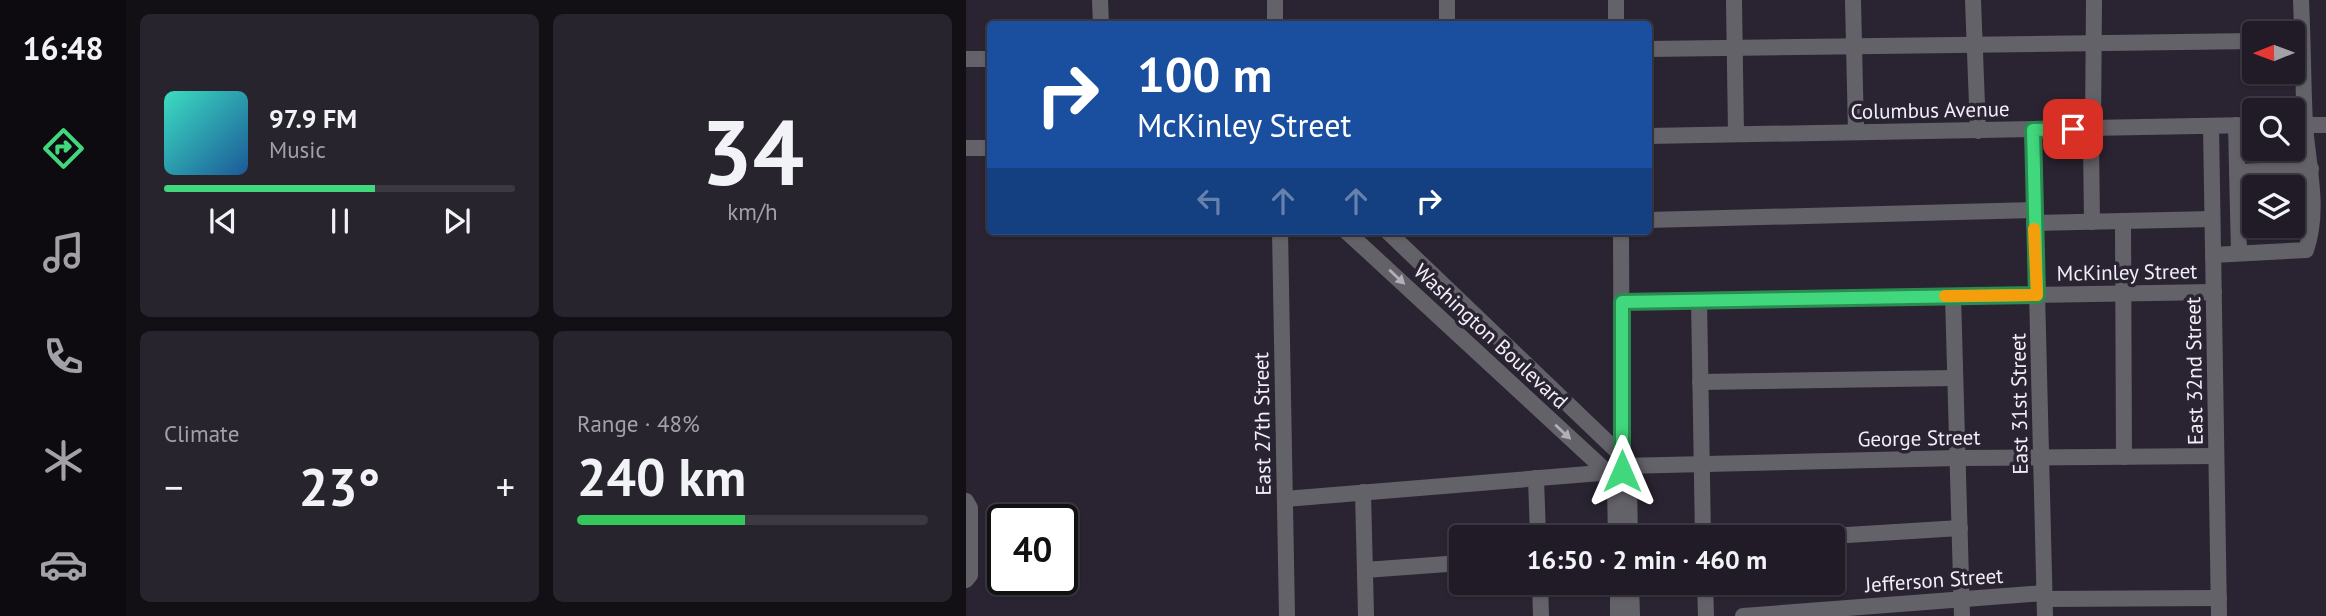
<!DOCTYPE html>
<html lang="en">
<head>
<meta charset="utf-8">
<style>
  :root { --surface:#201b26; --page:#28242e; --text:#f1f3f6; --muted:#a2a1a7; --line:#3d3943; --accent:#41d77c }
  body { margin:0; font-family:"PT Sans",sans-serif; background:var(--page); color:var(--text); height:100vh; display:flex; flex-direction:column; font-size:26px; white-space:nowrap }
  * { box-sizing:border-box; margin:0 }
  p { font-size:23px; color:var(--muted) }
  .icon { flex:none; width:38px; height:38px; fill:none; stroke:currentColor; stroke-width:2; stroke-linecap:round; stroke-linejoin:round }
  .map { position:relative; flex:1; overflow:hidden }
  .side { display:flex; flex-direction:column; gap:14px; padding:14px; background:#120f15; width:840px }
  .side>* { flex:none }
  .banner { position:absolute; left:21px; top:21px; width:665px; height:214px; border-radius:7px; box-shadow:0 2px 5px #0004,0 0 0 2px var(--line); background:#1a4fa0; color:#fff; overflow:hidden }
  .needle { width:46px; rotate:269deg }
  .controls { position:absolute; left:1276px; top:21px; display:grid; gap:14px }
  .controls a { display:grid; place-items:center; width:63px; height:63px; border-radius:7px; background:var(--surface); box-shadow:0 2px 5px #0004,0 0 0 2px var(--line); font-size:35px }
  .speed { position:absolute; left:21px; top:504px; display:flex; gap:14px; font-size:35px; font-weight:700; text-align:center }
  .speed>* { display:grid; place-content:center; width:91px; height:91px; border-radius:50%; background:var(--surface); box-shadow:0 2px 5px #0004,0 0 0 2px var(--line); line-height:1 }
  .speed .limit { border:4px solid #111; border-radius:10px; background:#fff; color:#111 }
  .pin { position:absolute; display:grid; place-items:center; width:60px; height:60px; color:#fff; margin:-30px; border-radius:14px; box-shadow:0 4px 10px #0006 }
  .me { position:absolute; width:77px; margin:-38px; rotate:0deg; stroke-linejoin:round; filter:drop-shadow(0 0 5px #0008) }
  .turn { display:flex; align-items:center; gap:24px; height:147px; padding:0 35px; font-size:32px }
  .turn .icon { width:91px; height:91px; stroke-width:2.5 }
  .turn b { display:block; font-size:49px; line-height:60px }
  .lanes { display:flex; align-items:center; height:66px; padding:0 35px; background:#0003; justify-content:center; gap:35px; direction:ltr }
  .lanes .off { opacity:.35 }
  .big { font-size:52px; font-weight:700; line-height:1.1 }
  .side .card { flex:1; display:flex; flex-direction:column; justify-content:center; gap:10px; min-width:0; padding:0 24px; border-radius:10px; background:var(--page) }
  .side .dial { align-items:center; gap:0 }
  .dial b { font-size:91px; line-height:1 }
  .song { display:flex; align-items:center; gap:21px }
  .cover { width:84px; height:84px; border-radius:10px; background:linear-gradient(135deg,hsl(170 70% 55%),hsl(210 70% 35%)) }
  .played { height:7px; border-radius:4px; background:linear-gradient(90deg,var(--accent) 60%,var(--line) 60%) }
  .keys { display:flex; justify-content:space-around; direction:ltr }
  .heat { display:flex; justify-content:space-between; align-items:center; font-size:38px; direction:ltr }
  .charge { height:10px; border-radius:5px; background:linear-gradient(90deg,#34c759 48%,var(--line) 0) }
  .side .tiles { flex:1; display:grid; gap:14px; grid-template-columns:repeat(2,1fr) }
  .trip { position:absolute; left:483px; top:525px; width:396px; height:70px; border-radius:7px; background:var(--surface); box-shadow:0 2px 5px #0004,0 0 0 2px var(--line); font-weight:700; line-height:70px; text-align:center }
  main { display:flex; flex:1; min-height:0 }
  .tabs { display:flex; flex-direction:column; width:126px; justify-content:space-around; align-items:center; background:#0d0b0f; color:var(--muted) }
  .tabs .icon { width:49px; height:49px }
  .tabs .on { color:var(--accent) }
  .tabs b { font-size:32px; color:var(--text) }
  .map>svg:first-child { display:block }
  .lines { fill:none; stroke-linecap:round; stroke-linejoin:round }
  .minor { stroke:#646269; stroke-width:16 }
  .oneway { fill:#b2afb8 }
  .route-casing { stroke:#2a8c51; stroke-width:18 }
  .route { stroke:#41d77c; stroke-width:12 }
  .slow { stroke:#f59e0b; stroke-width:12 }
  .labels { text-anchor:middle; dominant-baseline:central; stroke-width:7; stroke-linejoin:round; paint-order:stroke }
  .street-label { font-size:21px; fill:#f2eef8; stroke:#2a2432 }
</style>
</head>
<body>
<main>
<nav class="tabs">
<b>16:48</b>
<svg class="icon on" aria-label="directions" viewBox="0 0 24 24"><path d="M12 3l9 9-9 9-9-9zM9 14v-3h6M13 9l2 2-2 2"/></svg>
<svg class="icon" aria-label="music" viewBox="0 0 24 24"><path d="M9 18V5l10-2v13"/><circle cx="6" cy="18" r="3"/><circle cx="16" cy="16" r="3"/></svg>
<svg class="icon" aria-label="phone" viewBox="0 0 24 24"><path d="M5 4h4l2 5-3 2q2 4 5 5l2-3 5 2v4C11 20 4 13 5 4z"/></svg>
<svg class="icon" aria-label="climate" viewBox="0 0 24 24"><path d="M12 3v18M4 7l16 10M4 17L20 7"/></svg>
<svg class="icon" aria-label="car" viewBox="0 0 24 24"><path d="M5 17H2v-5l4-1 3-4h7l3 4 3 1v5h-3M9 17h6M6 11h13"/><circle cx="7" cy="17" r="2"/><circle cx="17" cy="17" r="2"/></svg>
</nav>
<section class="side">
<div class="tiles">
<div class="card">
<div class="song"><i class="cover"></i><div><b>97.9 FM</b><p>Music</p></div></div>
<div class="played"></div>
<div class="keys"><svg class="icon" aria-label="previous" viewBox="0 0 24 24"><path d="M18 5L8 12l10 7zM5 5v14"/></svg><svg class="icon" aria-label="pause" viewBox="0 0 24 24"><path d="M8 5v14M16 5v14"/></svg><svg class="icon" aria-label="next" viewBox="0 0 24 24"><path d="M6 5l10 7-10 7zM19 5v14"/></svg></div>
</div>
<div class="card dial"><b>34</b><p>km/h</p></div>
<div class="card"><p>Climate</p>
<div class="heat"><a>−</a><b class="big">23°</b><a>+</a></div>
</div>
<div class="card"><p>Range · 48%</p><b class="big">240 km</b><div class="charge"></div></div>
</div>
</section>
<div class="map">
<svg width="1360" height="616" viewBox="0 0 1360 616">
  <rect width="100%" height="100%" fill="#2a2432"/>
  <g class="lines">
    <!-- minor -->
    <g class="minor">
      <polyline points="134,0 135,24"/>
      <polyline points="309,0 309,24"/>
      <polyline points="481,0 481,24"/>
      <polyline points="650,0 650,24"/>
      <polyline points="768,0 770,134"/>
      <polyline points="887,0 890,132"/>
      <polyline points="1007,0 1012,131"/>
      <polyline points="682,49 1288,41"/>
      <polyline points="0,59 24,59"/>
      <polyline points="1270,125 1273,253"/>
      <polyline points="1326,125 1360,125"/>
      <polyline points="1245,126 1253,616"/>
      <polyline points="1067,130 1079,616"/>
      <polyline points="682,136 1288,125"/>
      <polyline points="0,148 24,148"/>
      <polyline points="1290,149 1290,155"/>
      <polyline points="1319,149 1319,154"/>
      <polyline points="1305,155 1305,149"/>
      <polyline points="1271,172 1345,169"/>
      <polyline points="682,220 1068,210"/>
      <polyline points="1157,221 1158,457"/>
      <polyline points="1126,222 1125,142 1127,129 1128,0"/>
      <polyline points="1068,223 1246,219"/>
      <polyline points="314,231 321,616"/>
      <polyline points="380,231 641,472"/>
      <polyline points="421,231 656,456"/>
      <path d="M1247,255L1340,250C1354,210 1342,166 1339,125C1337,84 1337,42 1335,0"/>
      <polyline points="987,296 996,616"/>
      <polyline points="733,300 737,537"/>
      <polyline points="656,302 1248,292"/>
      <polyline points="734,382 989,378"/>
      <polyline points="656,466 992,458 1250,456"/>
      <polyline points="656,471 663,486 664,537"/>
      <polyline points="570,478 572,537"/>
      <polyline points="397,492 400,616"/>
      <polyline points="319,499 647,472"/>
      <polyline points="0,501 4,508 4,575 0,580"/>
      <polyline points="650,537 649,488 656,471 655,231"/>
      <polyline points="849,537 994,528"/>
      <polyline points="399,570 495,563"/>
      <polyline points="574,583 575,616"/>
      <polyline points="652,583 652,616"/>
      <polyline points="665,583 666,616"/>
      <polyline points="739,583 740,616"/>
      <polyline points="1078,599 1253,598"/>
      <polyline points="777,616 1078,593"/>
    </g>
  </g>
  <!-- one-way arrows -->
  <defs><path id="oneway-solid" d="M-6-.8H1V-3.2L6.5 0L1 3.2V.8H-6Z" transform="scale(1.75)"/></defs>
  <g class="oneway">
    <use href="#oneway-solid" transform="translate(431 277) rotate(43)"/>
    <use href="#oneway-solid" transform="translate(597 432) rotate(43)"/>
  </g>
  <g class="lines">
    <!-- route casing -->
    <g class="route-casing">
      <polyline id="route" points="656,471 656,302 1071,295 1067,130 1107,129"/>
    </g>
    <!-- route -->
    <use href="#route" class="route"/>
    <!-- slow -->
    <polyline class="slow" points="979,296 1071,295 1068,229"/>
  </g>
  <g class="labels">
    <!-- street labels -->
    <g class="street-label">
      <text transform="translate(964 110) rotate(-1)">Columbus Avenue</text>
      <text transform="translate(1161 272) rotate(-1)">McKinley Street</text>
      <text transform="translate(525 336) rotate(43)">Washington Boulevard</text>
      <text transform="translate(1228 371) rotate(-91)">East 32nd Street</text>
      <text transform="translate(1053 404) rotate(-91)">East 31st Street</text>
      <text transform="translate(296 424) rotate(-91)">East 27th Street</text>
      <text transform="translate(953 438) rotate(-1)">George Street</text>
      <text transform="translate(968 580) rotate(-4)">Jefferson Street</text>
    </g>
  </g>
</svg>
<div class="controls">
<a><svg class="needle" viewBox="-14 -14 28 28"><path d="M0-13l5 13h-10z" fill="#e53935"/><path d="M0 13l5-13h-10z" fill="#a2a1a7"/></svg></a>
<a><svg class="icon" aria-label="search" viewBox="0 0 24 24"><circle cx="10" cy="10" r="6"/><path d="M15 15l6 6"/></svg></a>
<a><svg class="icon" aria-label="layers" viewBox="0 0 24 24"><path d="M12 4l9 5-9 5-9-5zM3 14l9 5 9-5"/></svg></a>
</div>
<div class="speed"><div class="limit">40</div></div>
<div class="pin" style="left:1107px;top:129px;background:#d93025"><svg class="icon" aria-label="arrive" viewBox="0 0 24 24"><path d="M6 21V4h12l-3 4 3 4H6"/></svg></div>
<svg class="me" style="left:656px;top:471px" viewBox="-20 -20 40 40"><path d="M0-17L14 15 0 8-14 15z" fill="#41d77c" stroke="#fff" stroke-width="4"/></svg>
<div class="trip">16:50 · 2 min · 460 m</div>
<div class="banner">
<div class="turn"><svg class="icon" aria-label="right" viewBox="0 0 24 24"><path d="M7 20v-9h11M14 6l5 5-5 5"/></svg><div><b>100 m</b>McKinley Street</div></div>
<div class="lanes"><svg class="icon off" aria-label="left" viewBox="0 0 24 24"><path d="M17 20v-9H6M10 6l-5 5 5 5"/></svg><svg class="icon off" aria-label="ahead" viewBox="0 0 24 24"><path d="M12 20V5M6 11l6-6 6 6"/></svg><svg class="icon off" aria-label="ahead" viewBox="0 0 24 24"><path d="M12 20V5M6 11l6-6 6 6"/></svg><svg class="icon" aria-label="right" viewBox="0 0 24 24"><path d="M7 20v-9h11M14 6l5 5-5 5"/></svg></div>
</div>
</div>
</main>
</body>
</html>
